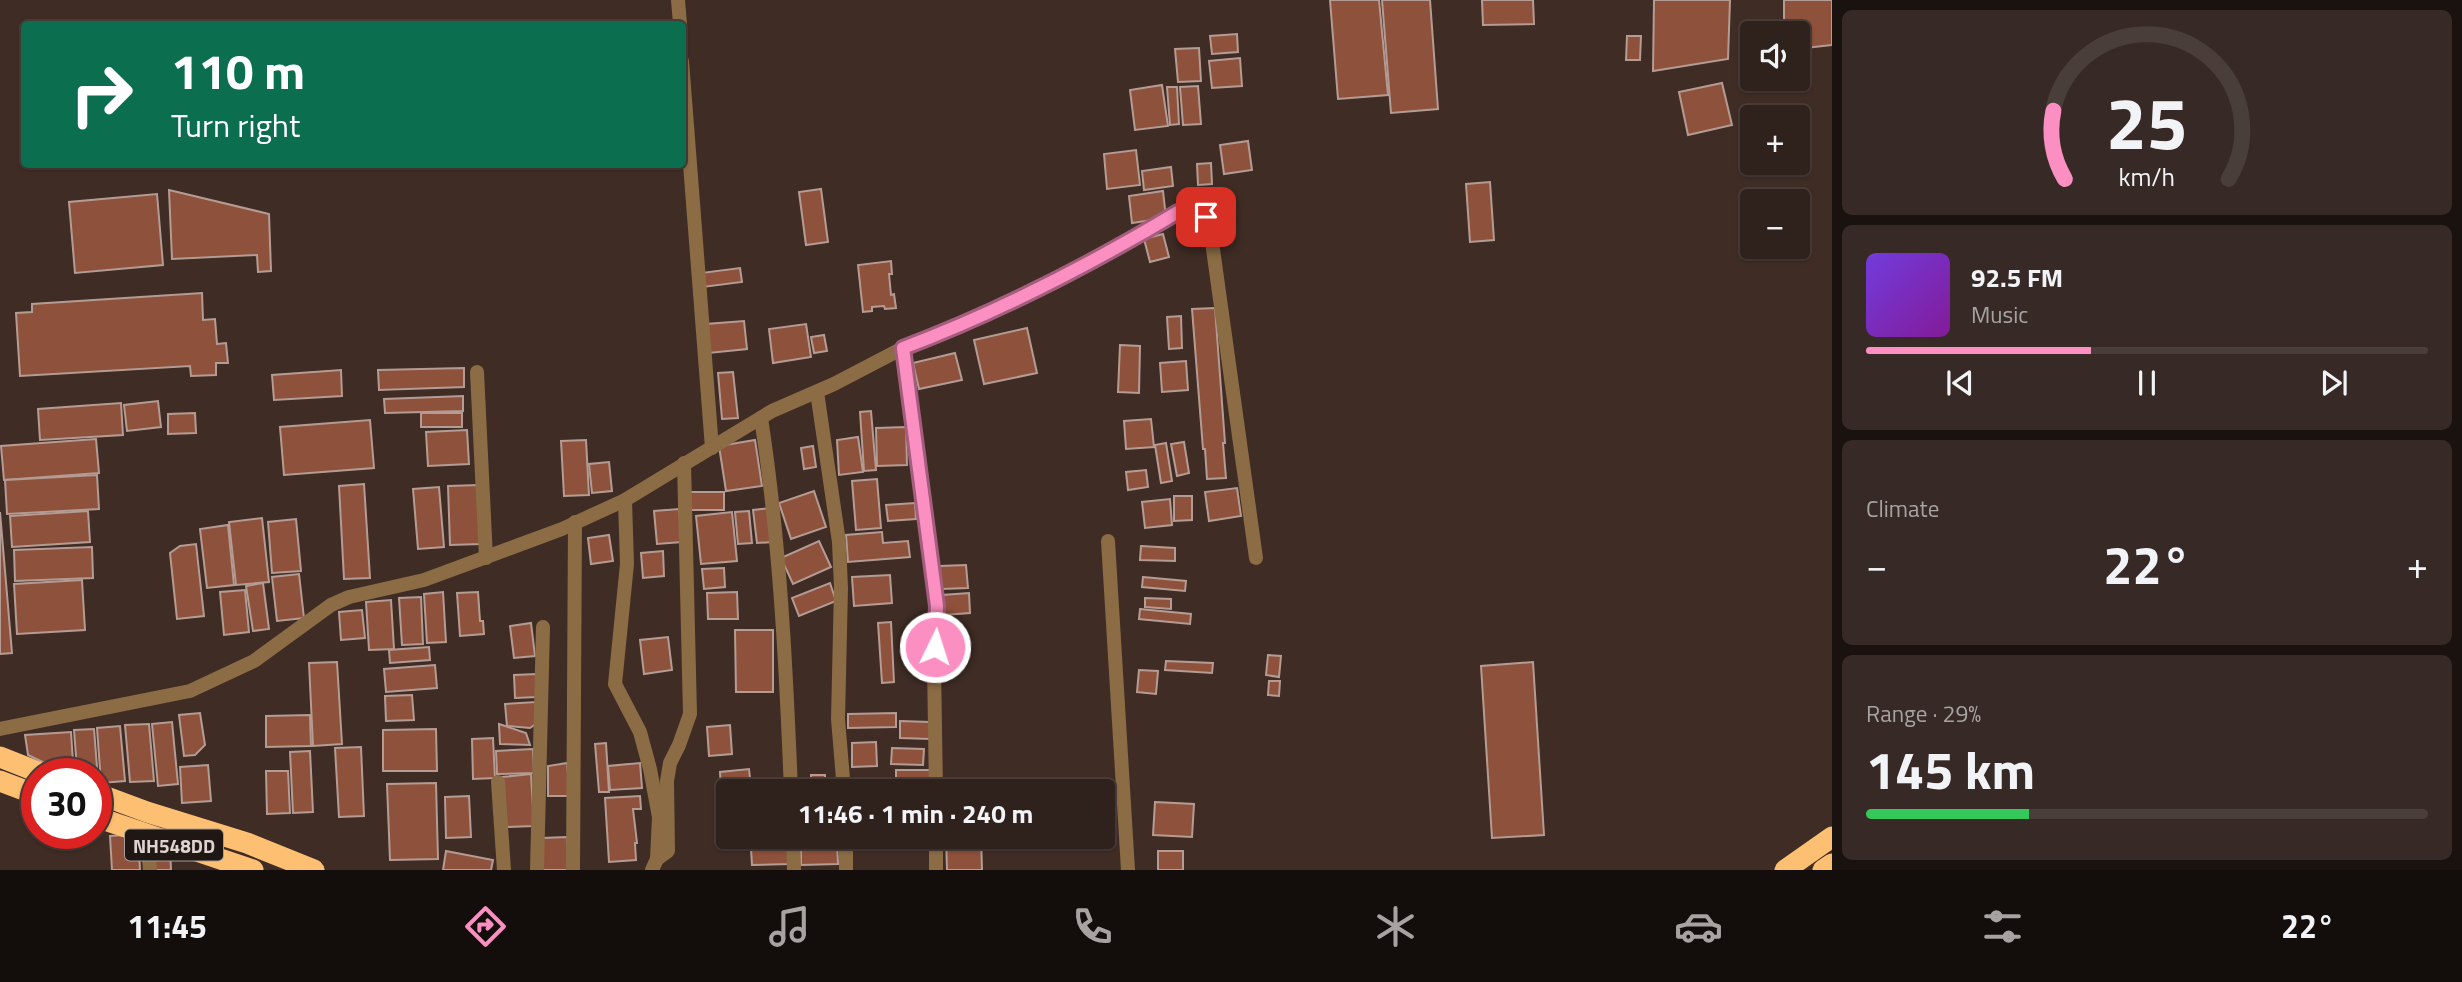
<!DOCTYPE html>
<html lang="en">
<head>
<meta charset="utf-8">
<style>
  :root { --surface:#2f211c; --page:#372925; --text:#f1f3f6; --muted:#a7a3a3; --line:#4a3e3b; --accent:#fc8fc1 }
  body { margin:0; font-family:"Titillium Web",sans-serif; background:var(--page); color:var(--text); height:100vh; display:flex; flex-direction:column; font-size:26px; white-space:nowrap }
  * { box-sizing:border-box; margin:0 }
  p { font-size:23px; color:var(--muted) }
  .icon { flex:none; width:38px; height:38px; fill:none; stroke:currentColor; stroke-width:2; stroke-linecap:round; stroke-linejoin:round }
  .map { position:relative; flex:1; overflow:hidden }
  .sheet { display:flex; flex-direction:column; gap:10px; padding:10px; background:#1a120f; width:630px }
  .sheet>* { flex:none }
  .top-card { position:absolute; left:21px; top:21px; width:665px; height:147px; border-radius:7px; box-shadow:0 2px 5px #0004,0 0 0 2px var(--line); background:#0b6e4f; color:#fff; overflow:hidden }
  .buttons { position:absolute; left:1740px; top:21px; display:grid; gap:14px }
  .buttons a { display:grid; place-items:center; width:70px; height:70px; border-radius:7px; background:var(--surface); box-shadow:0 2px 5px #0004,0 0 0 2px var(--line); font-size:35px }
  .speed { position:absolute; left:21px; top:758px; display:flex; gap:14px; font-size:35px; font-weight:700; text-align:center }
  .speed>* { display:grid; place-content:center; width:91px; height:91px; border-radius:50%; background:var(--surface); box-shadow:0 2px 5px #0004,0 0 0 2px var(--line); line-height:1 }
  .speed .limit { border:10px solid #d22; background:#fff; color:#111 }
  .pin { position:absolute; display:grid; place-items:center; width:60px; height:60px; color:#fff; margin:-30px; border-radius:14px; box-shadow:0 4px 10px #0006 }
  .me { position:absolute; width:77px; margin:-38px; rotate:4deg; stroke-linejoin:round; filter:drop-shadow(0 0 5px #0008) }
  .turn { display:flex; align-items:center; gap:24px; height:147px; padding:0 35px; font-size:32px }
  .turn .icon { width:91px; height:91px; stroke-width:2.5 }
  .turn b { display:block; font-size:49px; line-height:60px }
  .big { font-size:52px; font-weight:700; line-height:1.1 }
  .sheet .card { flex:1; display:flex; flex-direction:column; justify-content:center; gap:10px; min-width:0; padding:0 24px; border-radius:10px; background:var(--page) }
  .sheet .dial { align-items:center; gap:0 }
  .dial svg { height:182px; overflow:visible; fill:none; stroke:var(--line); stroke-width:7; stroke-linecap:round; text-anchor:middle }
  .dial text { fill:var(--text); stroke:none }
  .song { display:flex; align-items:center; gap:21px }
  .cover { width:84px; height:84px; border-radius:10px; background:linear-gradient(135deg,hsl(260 70% 55%),hsl(290 70% 35%)) }
  .played { height:7px; border-radius:4px; background:linear-gradient(90deg,var(--accent) 40%,var(--line) 40%) }
  .keys { display:flex; justify-content:space-around; direction:ltr }
  .heat { display:flex; justify-content:space-between; align-items:center; font-size:38px; direction:ltr }
  .charge { height:10px; border-radius:5px; background:linear-gradient(90deg,#34c759 29%,var(--line) 0) }
  .trip { position:absolute; left:716px; top:779px; width:399px; height:70px; border-radius:7px; background:var(--surface); box-shadow:0 2px 5px #0004,0 0 0 2px var(--line); font-weight:700; line-height:70px; text-align:center }
  .tab-bar { display:flex; height:112px; justify-content:space-around; align-items:center; background:#130d0b; color:var(--muted) }
  .tab-bar .icon { width:49px; height:49px }
  .tab-bar .current { color:var(--accent) }
  .tab-bar b { font-size:32px; color:var(--text) }
  main { display:flex; flex:1; min-height:0 }
  .map>svg:first-child { display:block }
  .building { fill:#8e513b; stroke:#b49c94; stroke-width:2 }
  .lines { fill:none; stroke-linecap:round; stroke-linejoin:round }
  .street { stroke:#8b6c45; stroke-width:14 }
  .highway { stroke:#fdbf71; stroke-width:21 }
  .route-casing { stroke:#a45d7d; stroke-width:18 }
  .route { stroke:#fc8fc1; stroke-width:12 }
  .labels { text-anchor:middle; dominant-baseline:central; stroke-width:6; stroke-linejoin:round; paint-order:stroke }
  .shield { fill:#1f1714; stroke:#a69b97; stroke-width:2 }
  .shield-label { font-size:19px; font-weight:bold; fill:#e0d3cf }
</style>
</head>
<body>
<main>
<div class="map">
<svg width="1832" height="870" viewBox="0 0 1832 870">
  <rect width="100%" height="100%" fill="#3f2c25"/>
  <!-- building -->
  <g class="building">
    <polygon points="1330,0 1379,0 1388,95 1338,99"/>
    <polygon points="1382,0 1430,0 1438,109 1391,113"/>
    <polygon points="1482,0 1533,0 1534,24 1483,25"/>
    <polygon points="1654,0 1730,0 1728,59 1653,71"/>
    <polygon points="1784,0 1832,0 1832,45 1797,49 1797,33 1784,33"/>
    <polygon points="1237,34 1238,52 1212,54 1210,36"/>
    <polygon points="1627,36 1641,36 1640,60 1626,60"/>
    <polygon points="1199,48 1201,81 1178,82 1175,49"/>
    <polygon points="1240,58 1242,86 1212,88 1209,61"/>
    <polygon points="1722,83 1732,125 1688,135 1679,92"/>
    <polygon points="1162,85 1168,126 1135,130 1130,90"/>
    <polygon points="1198,86 1201,124 1183,125 1180,87"/>
    <polygon points="1167,87 1177,87 1179,124 1170,125"/>
    <polygon points="1248,141 1252,170 1224,174 1220,145"/>
    <polygon points="1136,150 1140,185 1107,189 1104,154"/>
    <polygon points="1211,163 1212,184 1198,185 1197,164"/>
    <polygon points="1171,167 1173,186 1144,190 1142,171"/>
    <polygon points="1490,182 1494,240 1470,242 1466,184"/>
    <polygon points="821,189 828,242 806,245 799,192"/>
    <polygon points="169,190 269,214 271,271 258,272 257,255 172,259"/>
    <polygon points="1163,191 1166,218 1132,223 1129,196"/>
    <polygon points="157,194 163,265 75,273 69,202"/>
    <polygon points="1163,234 1169,257 1150,262 1144,239"/>
    <polygon points="891,261 892,274 889,274 891,295 894,294 896,308 885,309 884,306 872,307 872,311 863,312 858,265"/>
    <polygon points="740,268 742,282 703,287 701,273"/>
    <polygon points="202,293 203,320 215,319 217,344 226,343 228,363 216,363 216,375 191,376 190,366 20,376 16,313 32,312 32,304"/>
    <polygon points="1215,308 1225,443 1223,443 1226,478 1207,479 1205,449 1203,449 1192,309"/>
    <polygon points="1181,316 1182,348 1169,349 1167,317"/>
    <polygon points="744,321 747,349 709,353 706,324"/>
    <polygon points="806,324 811,357 773,363 769,329"/>
    <polygon points="1027,328 1037,373 984,384 974,340"/>
    <polygon points="824,335 827,351 814,353 811,337"/>
    <polygon points="1120,345 1140,346 1139,393 1118,392"/>
    <polygon points="955,353 962,380 919,389 913,363"/>
    <polygon points="1186,361 1188,390 1162,392 1160,363"/>
    <polygon points="464,368 464,387 379,390 378,370"/>
    <polygon points="341,370 342,396 274,400 272,375"/>
    <polygon points="733,372 738,418 722,419 718,373"/>
    <polygon points="463,396 463,411 385,413 384,399"/>
    <polygon points="158,401 161,427 127,431 124,405"/>
    <polygon points="121,403 123,435 40,440 38,409"/>
    <polygon points="871,411 876,470 864,471 860,412"/>
    <polygon points="195,413 196,433 168,434 168,414"/>
    <rect x="421" y="413" width="41" height="14"/>
    <polygon points="1151,419 1154,447 1126,449 1124,421"/>
    <polygon points="370,420 374,468 284,475 280,427"/>
    <polygon points="906,427 907,465 877,466 876,428"/>
    <polygon points="467,430 469,464 428,466 426,432"/>
    <polygon points="858,437 863,472 839,475 837,440"/>
    <polygon points="96,439 99,473 4,480 1,446"/>
    <polygon points="586,440 589,495 564,496 561,441"/>
    <polygon points="755,440 762,486 726,491 719,446"/>
    <polygon points="1184,442 1189,473 1177,476 1171,444"/>
    <polygon points="1166,443 1172,481 1161,483 1155,445"/>
    <polygon points="813,446 816,467 804,469 801,448"/>
    <polygon points="609,462 612,491 592,493 589,464"/>
    <polygon points="1146,470 1148,487 1128,490 1126,472"/>
    <polygon points="97,475 99,509 7,514 5,480"/>
    <polygon points="877,479 881,528 856,530 852,481"/>
    <polygon points="364,484 370,578 344,579 339,486"/>
    <polygon points="479,485 481,544 450,545 448,486"/>
    <polygon points="439,487 444,547 418,549 413,489"/>
    <polygon points="1237,488 1241,516 1209,521 1205,492"/>
    <polygon points="814,491 826,527 791,539 779,503"/>
    <rect x="690" y="492" width="34" height="18"/>
    <polygon points="1174,496 1192,496 1192,520 1174,521"/>
    <polygon points="1170,499 1172,525 1145,528 1142,502"/>
    <polygon points="915,503 916,519 888,521 886,505"/>
    <polygon points="770,508 774,542 757,543 753,510"/>
    <polygon points="679,509 682,542 657,544 654,511"/>
    <polygon points="88,511 90,542 12,547 10,516"/>
    <polygon points="749,511 752,543 738,544 735,512"/>
    <polygon points="0,512 12,653 0,654"/>
    <polygon points="732,512 737,561 701,564 696,516"/>
    <polygon points="262,518 269,582 236,585 229,522"/>
    <polygon points="296,519 301,571 272,573 268,522"/>
    <polygon points="228,525 234,585 207,588 200,529"/>
    <polygon points="882,532 883,543 908,541 910,557 848,562 846,535"/>
    <polygon points="609,535 613,561 591,564 588,538"/>
    <polygon points="819,541 831,567 793,584 781,558"/>
    <polygon points="196,544 204,616 177,619 170,553 180,546"/>
    <polygon points="1141,546 1175,548 1175,561 1140,560"/>
    <polygon points="92,547 93,578 15,581 14,550"/>
    <polygon points="663,551 664,576 643,578 641,553"/>
    <polygon points="966,565 968,588 941,589 940,566"/>
    <polygon points="724,568 725,587 704,589 702,569"/>
    <polygon points="299,574 304,618 277,621 272,577"/>
    <polygon points="890,575 892,603 854,606 852,577"/>
    <polygon points="1143,577 1186,581 1185,591 1142,587"/>
    <polygon points="82,580 85,630 17,634 14,584"/>
    <polygon points="263,583 269,629 253,631 246,586"/>
    <polygon points="830,583 836,601 799,616 792,598"/>
    <polygon points="245,590 249,632 224,635 220,592"/>
    <polygon points="443,592 446,642 427,643 424,594"/>
    <polygon points="478,592 480,621 483,621 484,634 460,636 457,593"/>
    <polygon points="737,592 738,619 708,619 707,593"/>
    <polygon points="969,593 970,613 944,615 942,595"/>
    <polygon points="421,597 423,644 402,645 399,598"/>
    <polygon points="1145,598 1171,599 1171,609 1145,607"/>
    <polygon points="391,600 394,649 369,650 366,602"/>
    <polygon points="1140,609 1191,614 1190,624 1139,619"/>
    <polygon points="362,610 365,638 341,640 339,612"/>
    <polygon points="891,622 894,682 882,683 878,623"/>
    <polygon points="531,623 535,656 514,658 510,626"/>
    <polygon points="735,630 773,630 773,692 736,692"/>
    <polygon points="668,637 672,670 644,674 640,640"/>
    <polygon points="429,647 430,660 390,663 389,650"/>
    <polygon points="1268,655 1281,656 1279,677 1266,675"/>
    <polygon points="1166,661 1213,663 1212,673 1165,670"/>
    <polygon points="337,662 342,744 313,746 309,663"/>
    <polygon points="1533,662 1544,835 1492,838 1481,666"/>
    <polygon points="435,665 437,688 386,692 384,669"/>
    <polygon points="1139,670 1158,671 1156,694 1137,692"/>
    <polygon points="536,674 537,697 515,698 514,675"/>
    <polygon points="1269,681 1280,681 1279,696 1268,695"/>
    <polygon points="412,695 414,720 386,721 385,696"/>
    <polygon points="536,702 537,723 530,728 507,726 505,704"/>
    <polygon points="200,713 205,745 195,755 184,756 179,715"/>
    <polygon points="896,713 896,727 848,728 848,714"/>
    <polygon points="310,715 311,746 266,747 266,716"/>
    <polygon points="900,721 930,722 930,739 900,738"/>
    <polygon points="172,722 178,784 158,786 152,724"/>
    <polygon points="149,724 154,781 130,782 125,725"/>
    <polygon points="499,724 526,733 530,745 500,744"/>
    <polygon points="730,725 732,754 709,756 707,727"/>
    <polygon points="120,726 125,781 101,783 97,728"/>
    <polygon points="94,729 97,767 77,769 74,730"/>
    <polygon points="436,729 437,771 383,771 383,730"/>
    <polygon points="71,732 73,762 49,765 28,755 25,735"/>
    <polygon points="493,738 495,778 473,779 472,739"/>
    <polygon points="876,742 877,766 852,767 852,743"/>
    <polygon points="606,743 609,792 599,792 595,744"/>
    <polygon points="361,747 364,816 339,817 335,748"/>
    <polygon points="892,748 924,749 923,765 891,764"/>
    <polygon points="533,749 534,773 497,774 496,751"/>
    <polygon points="310,751 313,812 293,813 290,752"/>
    <polygon points="567,763 570,796 548,796 548,766"/>
    <polygon points="640,763 642,788 610,790 608,766"/>
    <polygon points="208,765 211,801 182,803 180,767"/>
    <polygon points="749,769 751,787 721,789 720,772"/>
    <polygon points="896,770 931,770 930,786 896,785"/>
    <polygon points="266,771 288,771 290,813 267,814"/>
    <polygon points="531,774 534,826 506,827 502,777"/>
    <rect x="811" y="775" width="14" height="16"/>
    <polygon points="436,783 438,859 390,860 387,784"/>
    <polygon points="469,796 471,837 446,838 445,797"/>
    <polygon points="640,796 641,809 633,809 637,843 635,843 636,860 609,862 605,798"/>
    <polygon points="1155,802 1194,804 1192,837 1153,835"/>
    <polygon points="138,834 140,870 112,870 110,836"/>
    <polygon points="746,836 787,836 787,839 746,841"/>
    <polygon points="946,836 981,836 982,870 947,870"/>
    <polygon points="567,837 569,870 543,870 542,838"/>
    <polygon points="837,841 838,864 801,865 801,842"/>
    <polygon points="170,847 171,870 153,870 152,848"/>
    <polygon points="790,847 790,864 752,865 751,849"/>
    <polygon points="446,851 493,860 491,870 443,870"/>
    <rect x="1158" y="851" width="25" height="19"/>
  </g>
  <g class="lines">
    <!-- street -->
    <g class="street">
      <polyline points="678,0 680,24"/>
      <polyline points="682,61 712,448"/>
      <polyline points="903,348 937,606 934,665 936,791"/>
      <polyline points="477,372 486,558"/>
      <polyline points="817,392 839,542 841,588 838,719 844,791"/>
      <path d="M761,418C780,542 786,666 791,791"/>
      <polyline points="625,500 627,564 615,684 640,732 650,769 659,817 657,859"/>
      <polyline points="1108,541 1128,870"/>
      <polyline points="0,729 190,691 254,661 331,605 349,597 424,580 562,529 625,500 772,411 834,384 903,348 954,329 1056,282 1178,212 1190,208 1206,217 1212,242 1256,558"/>
      <polyline points="498,782 504,870"/>
      <polyline points="147,835 150,870"/>
      <polyline points="793,836 794,870"/>
      <polyline points="846,836 846,870"/>
      <polyline points="936,836 936,870"/>
      <polyline points="537,870 543,627"/>
      <polyline points="573,870 575,522"/>
      <polyline points="652,870 657,859 668,851 667,781 670,763 679,745 690,714 684,463"/>
    </g>
    <!-- highway -->
    <g class="highway">
      <polyline points="0,757 43,774"/>
      <polyline points="0,781 37,795"/>
      <polyline points="96,793 147,812 247,843 314,870"/>
      <polyline points="96,817 253,870"/>
      <polyline points="1785,870 1832,837"/>
      <polyline points="1823,870 1832,864"/>
    </g>
  </g>
  <g class="lines">
    <!-- route casing -->
    <g class="route-casing">
      <path id="route" d="M935,647L937,606L903,348C1001,311 1088,266 1178,212L1190,208L1206,217"/>
    </g>
    <!-- route -->
    <use href="#route" class="route"/>
  </g>
  <g class="labels">
    <!-- shield labels -->
    <rect class="shield" x="125" y="829.5" width="98" height="31" rx="5"/>
    <g class="shield-label">
      <text x="174" y="845">NH548DD</text>
    </g>
  </g>
</svg>
<div class="buttons">
<a><svg class="icon" aria-label="sound" viewBox="0 0 24 24"><path d="M4 9h4l5-4v14l-5-4H4zM17 9q2 3 0 6"/></svg></a>
<a>+</a>
<a>−</a>
</div>
<div class="speed"><div class="limit">30</div></div>
<div class="pin" style="left:1206px;top:217px;background:#d93025"><svg class="icon" aria-label="arrive" viewBox="0 0 24 24"><path d="M6 21V4h12l-3 4 3 4H6"/></svg></div>
<svg class="me" style="left:935px;top:647px" viewBox="-20 -20 40 40"><circle r="17" fill="#fc8fc1" stroke="#fff" stroke-width="3"/><path d="M0-11L8 9 0 5-8 9z" fill="#fff"/></svg>
<div class="trip">11:46 · 1 min · 240 m</div>
<div class="top-card">
<div class="turn"><svg class="icon" aria-label="right" viewBox="0 0 24 24"><path d="M7 20v-9h11M14 6l5 5-5 5"/></svg><div><b>110 m</b>Turn right</div></div>
</div>
</div>
<section class="sheet">
<div class="card dial"><svg viewBox="0 0 100 80">
<path d="M14 69A42 42 0 1 1 86 69"/>
<path d="M14 69A42 42 0 0 1 9 39" stroke="#fc8fc1"/>
<text x="50" y="56" font-size="32" font-weight="700">25</text>
<text x="50" y="72" font-size="11">km/h</text>
</svg></div>
<div class="card">
<div class="song"><i class="cover"></i><div><b>92.5 FM</b><p>Music</p></div></div>
<div class="played"></div>
<div class="keys"><svg class="icon" aria-label="previous" viewBox="0 0 24 24"><path d="M18 5L8 12l10 7zM5 5v14"/></svg><svg class="icon" aria-label="pause" viewBox="0 0 24 24"><path d="M8 5v14M16 5v14"/></svg><svg class="icon" aria-label="next" viewBox="0 0 24 24"><path d="M6 5l10 7-10 7zM19 5v14"/></svg></div>
</div>
<div class="card"><p>Climate</p>
<div class="heat"><a>−</a><b class="big">22°</b><a>+</a></div>
</div>
<div class="card"><p>Range · 29%</p><b class="big">145 km</b><div class="charge"></div></div>
</section>
</main>
<nav class="tab-bar">
<b>11:45</b>
<svg class="icon current" aria-label="directions" viewBox="0 0 24 24"><path d="M12 3l9 9-9 9-9-9zM9 14v-3h6M13 9l2 2-2 2"/></svg>
<svg class="icon" aria-label="music" viewBox="0 0 24 24"><path d="M9 18V5l10-2v13"/><circle cx="6" cy="18" r="3"/><circle cx="16" cy="16" r="3"/></svg>
<svg class="icon" aria-label="phone" viewBox="0 0 24 24"><path d="M5 4h4l2 5-3 2q2 4 5 5l2-3 5 2v4C11 20 4 13 5 4z"/></svg>
<svg class="icon" aria-label="climate" viewBox="0 0 24 24"><path d="M12 3v18M4 7l16 10M4 17L20 7"/></svg>
<svg class="icon" aria-label="car" viewBox="0 0 24 24"><path d="M5 17H2v-5l4-1 3-4h7l3 4 3 1v5h-3M9 17h6M6 11h13"/><circle cx="7" cy="17" r="2"/><circle cx="17" cy="17" r="2"/></svg>
<svg class="icon" aria-label="filters" viewBox="0 0 24 24"><path d="M4 7h16M4 17h16"/><circle cx="9" cy="7" r="2"/><circle cx="15" cy="17" r="2"/></svg>
<b>22°</b>
</nav>
</body>
</html>
